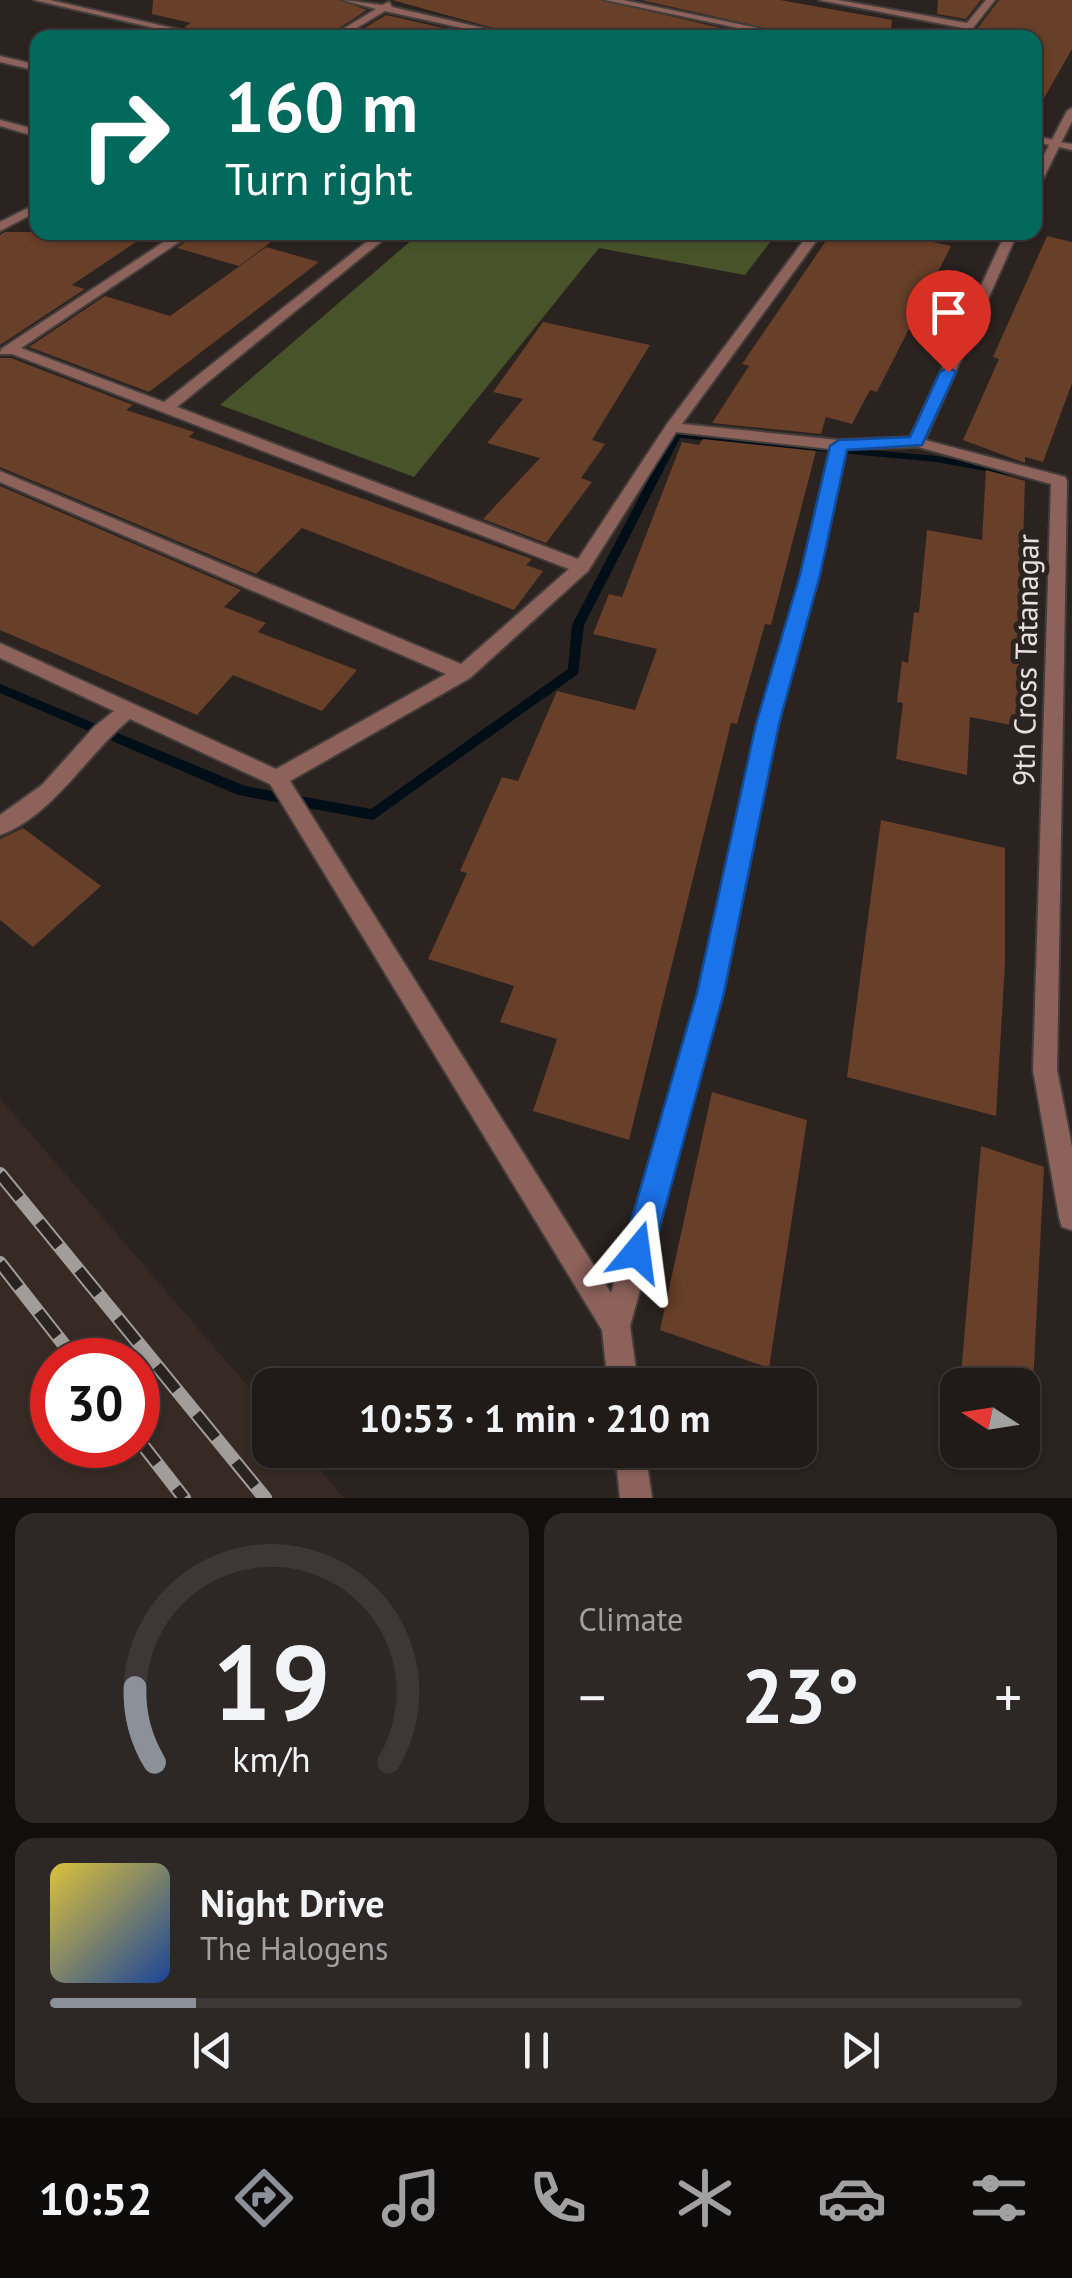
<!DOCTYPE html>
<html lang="en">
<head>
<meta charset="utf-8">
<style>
  :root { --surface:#201a18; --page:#2d2725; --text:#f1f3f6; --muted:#a2a1a2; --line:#3d3837; --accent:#8c9099 }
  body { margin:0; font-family:"PT Sans",sans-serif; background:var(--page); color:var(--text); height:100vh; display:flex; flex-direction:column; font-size:38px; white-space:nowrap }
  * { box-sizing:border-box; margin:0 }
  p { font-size:32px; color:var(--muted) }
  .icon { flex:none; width:55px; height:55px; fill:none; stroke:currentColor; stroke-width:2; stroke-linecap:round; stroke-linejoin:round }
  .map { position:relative; height:1498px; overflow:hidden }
  .drawer { display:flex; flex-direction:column; gap:15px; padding:15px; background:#120e0d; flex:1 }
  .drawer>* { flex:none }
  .hud { position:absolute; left:30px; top:30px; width:1012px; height:210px; border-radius:20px; box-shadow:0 2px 8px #0004,0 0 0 2px var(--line); background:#00695c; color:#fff; overflow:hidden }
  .needle { width:65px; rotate:282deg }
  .fabs { position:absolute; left:940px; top:1368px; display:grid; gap:20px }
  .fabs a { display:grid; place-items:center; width:100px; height:100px; border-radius:20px; background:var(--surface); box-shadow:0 2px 8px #0004,0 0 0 2px var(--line); font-size:50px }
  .speed { position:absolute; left:30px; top:1338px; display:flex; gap:20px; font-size:50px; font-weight:700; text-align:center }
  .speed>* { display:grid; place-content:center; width:130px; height:130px; border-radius:50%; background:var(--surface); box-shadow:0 2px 8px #0004,0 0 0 2px var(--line); line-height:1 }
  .speed .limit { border:15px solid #d22; background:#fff; color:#111 }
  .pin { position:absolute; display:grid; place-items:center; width:85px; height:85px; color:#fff; margin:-102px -42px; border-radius:50% 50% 50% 0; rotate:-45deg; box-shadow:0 0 10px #0007 }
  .pin .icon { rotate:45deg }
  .me { position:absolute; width:110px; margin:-55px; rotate:16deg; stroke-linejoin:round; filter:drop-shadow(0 0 8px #0008) }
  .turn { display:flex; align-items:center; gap:35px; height:210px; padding:0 30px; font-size:45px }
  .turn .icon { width:130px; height:130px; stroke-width:2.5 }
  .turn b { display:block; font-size:70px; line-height:85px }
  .big { font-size:75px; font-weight:700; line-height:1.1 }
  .drawer .widget { flex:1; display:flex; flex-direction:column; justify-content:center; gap:15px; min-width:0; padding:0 35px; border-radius:20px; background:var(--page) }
  .drawer .dial { align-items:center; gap:0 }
  .dial svg { height:260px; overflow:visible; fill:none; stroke:var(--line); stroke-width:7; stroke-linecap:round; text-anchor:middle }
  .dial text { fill:var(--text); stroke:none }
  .song { display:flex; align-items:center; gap:30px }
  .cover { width:120px; height:120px; border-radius:15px; background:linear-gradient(135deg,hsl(50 70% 55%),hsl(220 70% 35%)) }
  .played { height:10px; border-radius:5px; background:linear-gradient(90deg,var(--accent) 15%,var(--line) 15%) }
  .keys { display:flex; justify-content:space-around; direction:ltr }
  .heat { display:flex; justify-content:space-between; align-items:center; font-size:55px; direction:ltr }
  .drawer .tiles { flex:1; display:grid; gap:15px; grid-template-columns:1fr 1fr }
  .widget:last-child { grid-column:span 2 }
  .trip { position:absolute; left:252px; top:1368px; width:565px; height:100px; border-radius:20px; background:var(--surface); box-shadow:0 2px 8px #0004,0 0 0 2px var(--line); font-weight:700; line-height:100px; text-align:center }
  .tab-bar { display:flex; height:160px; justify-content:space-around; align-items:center; background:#0d0a0a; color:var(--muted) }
  .tab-bar .icon { width:70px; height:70px }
  .tab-bar .current { color:var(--accent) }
  .tab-bar b { font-size:45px; color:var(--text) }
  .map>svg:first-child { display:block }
  .built { fill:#372a24; fill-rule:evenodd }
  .green { fill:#48532a }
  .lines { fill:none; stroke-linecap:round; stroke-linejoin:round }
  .stream { fill:#000e18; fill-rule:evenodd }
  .building { fill:#683f29 }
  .service-casing { stroke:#443e3b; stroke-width:4 }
  .minor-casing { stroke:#443e3b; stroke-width:4 }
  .tertiary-casing { stroke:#443e3b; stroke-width:4 }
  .service { fill:#8d625b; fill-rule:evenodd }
  .minor { fill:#8d625b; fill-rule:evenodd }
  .tertiary { fill:#8d625b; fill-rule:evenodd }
  .rail-casing { stroke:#a29c9a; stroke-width:14 }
  .rail { stroke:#2a2320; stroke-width:10; stroke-dasharray:31; stroke-linecap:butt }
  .route { fill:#1a73e8; stroke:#114b97; stroke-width:2.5 }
  .labels { text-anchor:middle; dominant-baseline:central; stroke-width:10; stroke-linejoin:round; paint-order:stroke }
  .street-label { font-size:30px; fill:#e6e1df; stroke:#2a2320 }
</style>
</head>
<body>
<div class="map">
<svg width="1072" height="1498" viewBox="0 0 1072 1498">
  <rect width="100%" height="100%" fill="#2a2320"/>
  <!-- built -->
  <path class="built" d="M0,1098L270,1412V1450H303L344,1498H0ZM52,1360H138V1445H52Z"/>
  <!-- green -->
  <polygon class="green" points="420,233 420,232 777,233 745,275 599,248 414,477 220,405"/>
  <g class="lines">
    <!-- stream -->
    <polygon class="stream" points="677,432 936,456 1020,471 1025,474 1020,477 936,462 680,438 584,625 578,674 373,820 238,795 0,693 0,684 245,786 371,809 568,669 572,625 672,435"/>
  </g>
  <!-- building -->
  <g class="building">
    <polygon points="153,0 339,0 367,10 324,38 220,38 184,27 191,23 152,14"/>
    <polygon points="392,0 601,0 764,38 530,38"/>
    <polygon points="641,0 780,0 892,20 890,38 810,38"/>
    <polygon points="938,0 981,0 966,19 937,14"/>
    <polygon points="999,0 1072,0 1072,49 1035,114 1035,38 970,38"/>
    <polygon points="386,15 487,38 348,38"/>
    <polygon points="5,232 151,232 72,285 85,289 0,345 0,235"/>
    <polygon points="198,232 284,232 239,266 177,248"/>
    <polygon points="832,232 887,232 951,246 877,392 870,390 852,424 826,417 821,434 712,423 749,366 742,364"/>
    <polygon points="1047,236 1072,242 1072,383 1043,462 1025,457 1025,463 963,440 999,359 993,357"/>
    <polygon points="266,247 319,262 149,392 29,347 105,296 170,316"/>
    <polygon points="543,322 650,345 592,440 605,444 581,478 592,482 546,543 483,519 540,458 487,443 523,399 493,392"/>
    <polygon points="0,358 11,358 133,405 126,410 194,432 189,437 532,559 526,565 543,571 514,610 302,528 256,574 0,467"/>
    <polygon points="703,439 816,451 771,625 765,624 737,724 731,723 629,1140 533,1111 557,1039 500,1022 514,986 428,959 467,873 460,871 502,777 518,781 557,691 635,710 657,649 593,634 609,594 622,597 682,442 699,445"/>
    <polygon points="986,470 1025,481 1019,675 1016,726 970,717 967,775 896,759 903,703 897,702 902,661 908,663 914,612 919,613 927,530 982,540"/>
    <polygon points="0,486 241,590 224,607 266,623 258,632 357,670 322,711 233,675 197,715 0,630"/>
    <polygon points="881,820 1005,848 1005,963 996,1116 847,1077"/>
    <polygon points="23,828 101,886 33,947 0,920 0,839"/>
    <polygon points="712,1092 807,1120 769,1368 660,1330"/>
    <polygon points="981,1146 1044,1167 1033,1385 960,1385"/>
  </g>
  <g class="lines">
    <!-- service casing -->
    <g class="service-casing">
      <polygon id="service" points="1051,141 1072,144 1072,150 1051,145"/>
    </g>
    <!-- minor casing -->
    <g class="minor-casing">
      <g id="minor">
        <polygon points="34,0 50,0 216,38 197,38"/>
        <polygon points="343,0 382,5 389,2 392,7 526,38 507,38 385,11 340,38 328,38 376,9"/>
        <polygon points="605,0 623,0 806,38 785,38"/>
        <polygon points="819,0 838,0 967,23 986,0 995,0 965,38 955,37 963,28"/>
        <polygon points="0,56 38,65 38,71 0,62"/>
        <polygon points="0,120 38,130 38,137 0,126"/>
        <polygon points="1035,136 1058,141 1060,143 1054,146 1035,142"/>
        <polygon points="38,203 38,211 0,231 0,222"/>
        <path d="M179,232H194L21,348L164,402L379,232H393L177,407L578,559L667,424L810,232H823L682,424L839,440L916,437L924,442L916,447L846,449L819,575L778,724L723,993L630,1326L638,1385H608L602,1330L270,784L130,719C88,753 53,816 0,835V815L42,785L95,726L114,711L0,658V643L276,769L446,674L0,482V471L461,664L569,569L12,354H0L1,349ZM676,432L830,449L801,575L758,724L699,993L611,1293L290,781L470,678L588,571Z"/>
        <polygon points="615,1450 645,1450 652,1498 620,1498"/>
      </g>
    </g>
    <!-- tertiary casing -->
    <g class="tertiary-casing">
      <g id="tertiary">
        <polygon points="1072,108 1072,121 1041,183 1035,187 1035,172 1067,111"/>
        <polygon points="1006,232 1018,232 925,440 1065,477 1067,481 1057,1070 1072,1147 1072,1230 1062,1227 1059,1217 1033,1070 1051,484 911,445 908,442"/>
      </g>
    </g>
    <!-- service -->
    <use href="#service" class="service"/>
    <!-- minor -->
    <use href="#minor" class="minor"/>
    <!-- tertiary -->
    <use href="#tertiary" class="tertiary"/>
    <!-- rail casing -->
    <g class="rail-casing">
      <g id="rail">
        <polyline points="0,1174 265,1498"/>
        <polyline points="0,1263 76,1360"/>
        <polyline points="138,1439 184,1498"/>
      </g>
    </g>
    <!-- rail -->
    <use href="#rail" class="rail"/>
  </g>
  <!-- route -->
  <polygon class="route" points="948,367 956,372 922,445 847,450 820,575 779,724 724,993 653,1252 648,1263 637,1268 626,1263 622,1252 697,993 756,724 800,575 830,446 839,440 910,437 940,372"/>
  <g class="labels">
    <!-- street labels -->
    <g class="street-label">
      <text transform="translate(1025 660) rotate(-89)">9th Cross Tatanagar</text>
    </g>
  </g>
</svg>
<div class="fabs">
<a><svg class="needle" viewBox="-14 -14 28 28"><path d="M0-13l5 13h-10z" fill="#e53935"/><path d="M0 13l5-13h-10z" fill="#a2a1a2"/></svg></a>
</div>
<div class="speed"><div class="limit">30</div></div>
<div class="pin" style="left:948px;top:372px;background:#d93025"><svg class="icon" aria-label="arrive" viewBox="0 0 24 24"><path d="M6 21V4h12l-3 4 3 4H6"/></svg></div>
<svg class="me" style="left:637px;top:1252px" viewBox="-20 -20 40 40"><path d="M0-17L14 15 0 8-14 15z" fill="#1a73e8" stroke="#fff" stroke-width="4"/></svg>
<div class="trip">10:53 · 1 min · 210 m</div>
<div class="hud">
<div class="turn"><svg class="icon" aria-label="right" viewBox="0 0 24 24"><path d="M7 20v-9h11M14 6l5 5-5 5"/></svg><div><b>160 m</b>Turn right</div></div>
</div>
</div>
<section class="drawer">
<div class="tiles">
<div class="widget dial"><svg viewBox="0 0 100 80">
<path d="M14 69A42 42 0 1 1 86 69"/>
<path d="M14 69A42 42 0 0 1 8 46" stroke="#8c9099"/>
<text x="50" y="56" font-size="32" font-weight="700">19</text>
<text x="50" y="72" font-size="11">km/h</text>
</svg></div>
<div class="widget"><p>Climate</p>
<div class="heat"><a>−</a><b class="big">23°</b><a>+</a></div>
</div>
<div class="widget">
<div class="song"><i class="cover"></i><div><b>Night Drive</b><p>The Halogens</p></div></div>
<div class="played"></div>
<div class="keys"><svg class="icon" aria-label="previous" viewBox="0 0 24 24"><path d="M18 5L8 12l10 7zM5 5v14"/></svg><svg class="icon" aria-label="pause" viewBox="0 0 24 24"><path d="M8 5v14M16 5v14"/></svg><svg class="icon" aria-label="next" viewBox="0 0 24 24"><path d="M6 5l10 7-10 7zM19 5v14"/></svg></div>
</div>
</div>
</section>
<nav class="tab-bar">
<b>10:52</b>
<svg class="icon current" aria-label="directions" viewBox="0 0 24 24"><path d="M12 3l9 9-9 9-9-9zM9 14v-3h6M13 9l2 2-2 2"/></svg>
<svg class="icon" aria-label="music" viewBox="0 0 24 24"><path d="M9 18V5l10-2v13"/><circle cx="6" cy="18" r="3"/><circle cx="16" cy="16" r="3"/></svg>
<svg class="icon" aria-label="phone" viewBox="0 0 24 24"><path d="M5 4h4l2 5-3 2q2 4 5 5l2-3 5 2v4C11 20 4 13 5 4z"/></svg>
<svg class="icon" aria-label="climate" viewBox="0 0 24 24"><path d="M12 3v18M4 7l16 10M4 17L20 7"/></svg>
<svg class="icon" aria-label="car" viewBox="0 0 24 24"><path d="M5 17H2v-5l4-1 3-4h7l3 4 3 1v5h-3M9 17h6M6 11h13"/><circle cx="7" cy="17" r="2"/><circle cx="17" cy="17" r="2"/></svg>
<svg class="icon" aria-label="filters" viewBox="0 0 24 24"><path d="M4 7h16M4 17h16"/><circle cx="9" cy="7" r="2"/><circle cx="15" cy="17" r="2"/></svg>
</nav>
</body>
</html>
